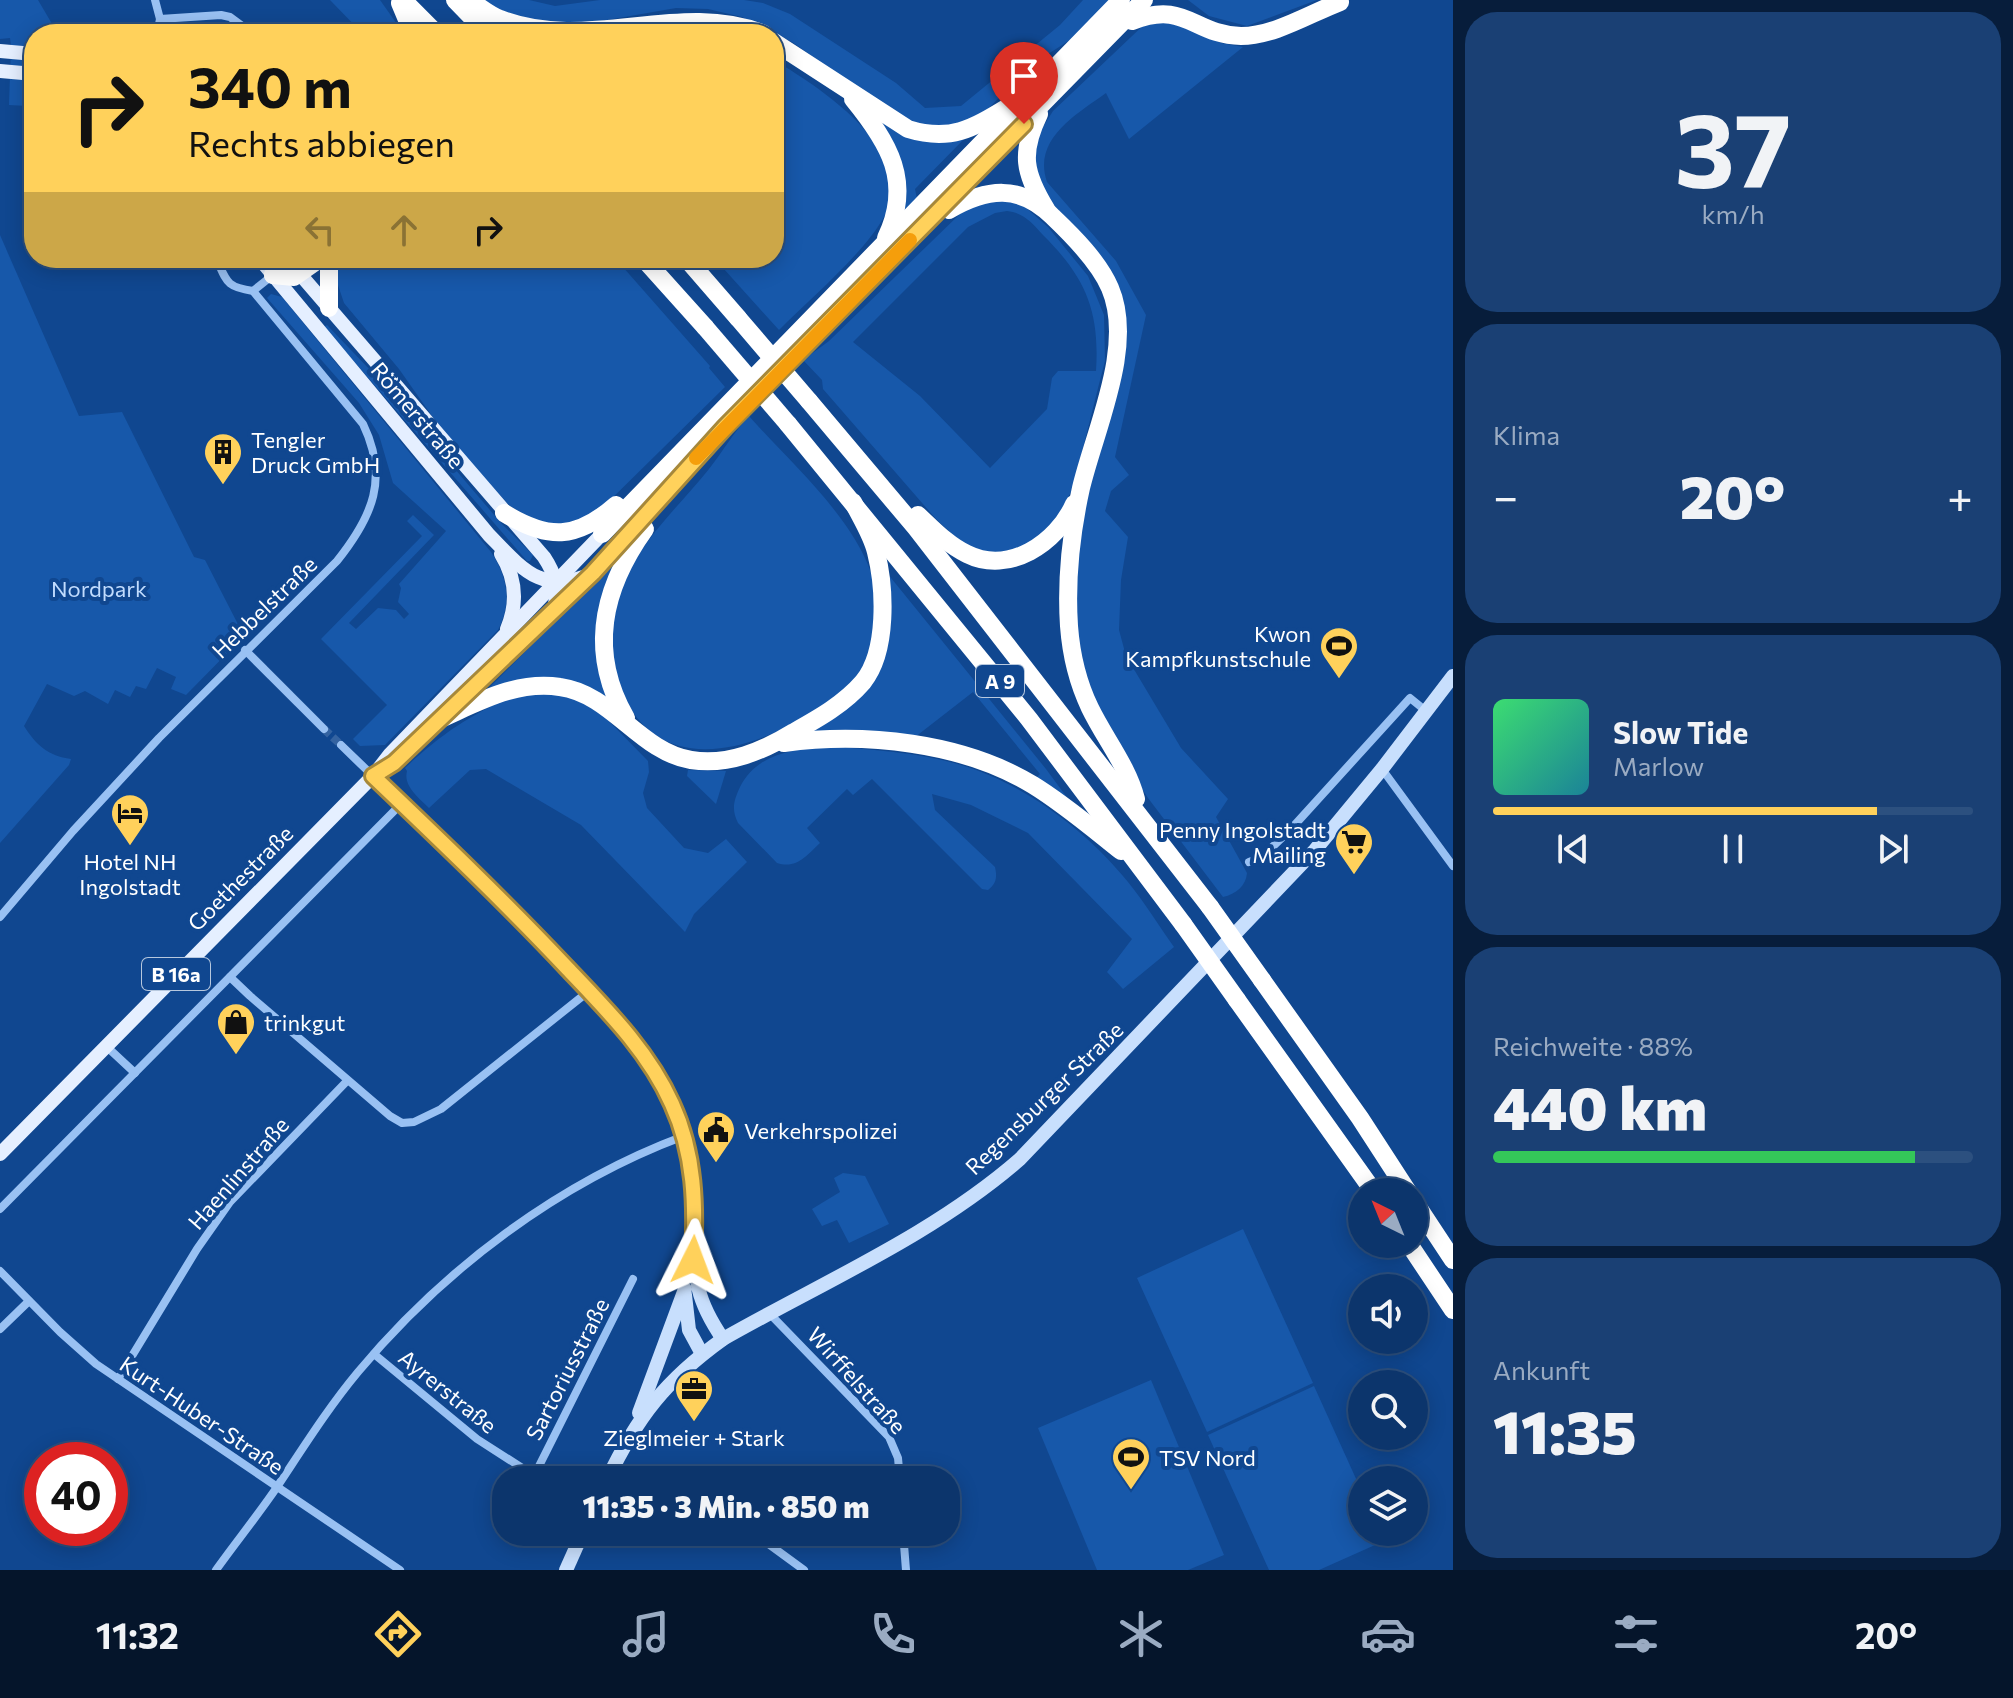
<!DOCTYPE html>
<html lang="de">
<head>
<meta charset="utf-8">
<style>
  :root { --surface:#0c356c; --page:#1a4074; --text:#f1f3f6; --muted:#9aabc2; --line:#2c507f; --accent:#ffd15b }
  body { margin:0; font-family:Commissioner,sans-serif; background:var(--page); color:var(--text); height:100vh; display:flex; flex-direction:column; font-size:30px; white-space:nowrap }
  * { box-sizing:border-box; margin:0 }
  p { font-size:26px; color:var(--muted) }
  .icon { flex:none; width:44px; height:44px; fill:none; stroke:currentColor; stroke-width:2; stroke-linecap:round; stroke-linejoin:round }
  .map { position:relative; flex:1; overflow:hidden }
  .panel { display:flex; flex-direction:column; gap:12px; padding:12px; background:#071d3b; width:560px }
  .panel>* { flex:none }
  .top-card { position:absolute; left:24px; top:24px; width:760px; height:244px; border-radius:32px; box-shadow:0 4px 20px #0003,0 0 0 2px var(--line); background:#ffd15b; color:#111; overflow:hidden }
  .needle { width:52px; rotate:317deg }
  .controls { position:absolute; left:1348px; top:1178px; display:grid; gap:16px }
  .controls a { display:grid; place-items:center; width:80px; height:80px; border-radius:50%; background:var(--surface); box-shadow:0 4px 20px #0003,0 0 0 2px var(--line); font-size:40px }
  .speed { position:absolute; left:24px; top:1442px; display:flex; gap:16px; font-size:40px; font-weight:700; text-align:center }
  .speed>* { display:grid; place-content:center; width:104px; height:104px; border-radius:50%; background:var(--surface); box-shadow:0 4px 20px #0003,0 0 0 2px var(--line); line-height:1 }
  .speed .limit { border:12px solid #d22; background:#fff; color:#111 }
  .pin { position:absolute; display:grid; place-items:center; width:68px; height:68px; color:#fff; margin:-82px -34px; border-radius:50% 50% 50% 0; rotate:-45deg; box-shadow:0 0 8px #0007 }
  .pin .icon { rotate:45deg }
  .me { position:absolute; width:88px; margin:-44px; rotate:3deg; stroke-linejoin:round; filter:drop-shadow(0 0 6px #0008) }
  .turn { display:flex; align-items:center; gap:28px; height:168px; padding:0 32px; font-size:36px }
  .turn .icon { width:104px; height:104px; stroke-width:2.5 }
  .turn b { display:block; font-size:56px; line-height:68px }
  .lanes { display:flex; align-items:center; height:76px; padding:0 32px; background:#0003; justify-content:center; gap:40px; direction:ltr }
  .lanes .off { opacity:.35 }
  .big { font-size:60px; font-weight:800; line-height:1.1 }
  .panel .widget { flex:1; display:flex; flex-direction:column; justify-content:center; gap:12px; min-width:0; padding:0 28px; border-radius:32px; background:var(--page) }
  .panel .dial { align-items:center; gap:0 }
  .dial b { font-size:104px; line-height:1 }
  .song { display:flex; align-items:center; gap:24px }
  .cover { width:96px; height:96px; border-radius:12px; background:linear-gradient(135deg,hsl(140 70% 55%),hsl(190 70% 35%)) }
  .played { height:8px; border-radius:4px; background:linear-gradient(90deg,var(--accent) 80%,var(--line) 80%) }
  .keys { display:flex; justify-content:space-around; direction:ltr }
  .heat { display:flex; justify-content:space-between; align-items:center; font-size:44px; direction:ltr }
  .charge { height:12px; border-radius:6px; background:linear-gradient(90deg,#34c759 88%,var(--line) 0) }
  .trip { position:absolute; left:492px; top:1466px; width:468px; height:80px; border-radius:32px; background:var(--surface); box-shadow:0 4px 20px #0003,0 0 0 2px var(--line); font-weight:800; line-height:80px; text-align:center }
  .tabs { display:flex; height:128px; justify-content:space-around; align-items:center; background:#05152b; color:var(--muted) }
  .tabs .icon { width:56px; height:56px }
  .tabs .selected { color:var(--accent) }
  .tabs b { font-size:36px; color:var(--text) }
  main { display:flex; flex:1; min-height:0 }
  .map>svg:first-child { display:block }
  .green { fill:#1758aa; fill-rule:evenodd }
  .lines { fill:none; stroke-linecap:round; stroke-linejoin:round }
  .street-tunnel { stroke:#3463a1; stroke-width:8; stroke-dasharray:8 4; stroke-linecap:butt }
  .street { stroke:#99c1f3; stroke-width:8 }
  .secondary { stroke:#c8dffd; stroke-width:14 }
  .primary { stroke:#e5efff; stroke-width:14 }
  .highway { stroke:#fff; stroke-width:18 }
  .highway-bridge { stroke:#fff; stroke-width:18 }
  .route-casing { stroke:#a6883b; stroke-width:20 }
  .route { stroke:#ffd15b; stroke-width:14 }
  .slow { stroke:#f59e0b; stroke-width:14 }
  .labels { text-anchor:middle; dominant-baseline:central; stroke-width:8; stroke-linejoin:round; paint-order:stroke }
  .shield { fill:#104790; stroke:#b7c8de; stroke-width:2 }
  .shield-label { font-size:20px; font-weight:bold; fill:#fff }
  .street-label { font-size:22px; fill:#fff; stroke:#104790 }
  .poi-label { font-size:22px; fill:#fff; stroke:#104790; text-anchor:start }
  .park-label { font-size:22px; fill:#c1dcfe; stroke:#104790 }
</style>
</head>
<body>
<main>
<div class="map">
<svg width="1453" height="1570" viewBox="0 0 1453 1570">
  <rect width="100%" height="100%" fill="#104790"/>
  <!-- green -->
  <g class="green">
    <polygon points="0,0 38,0 58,34 34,34 34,39 27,38 29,86 27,106 9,105 11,46 10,38 0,39"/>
    <polygon points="330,0 380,0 404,34 363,34"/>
    <polygon points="477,0 529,0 555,6 600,0 744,0 763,3 790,14 896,83 925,108 961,106 1060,25 1083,0 1109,0 1073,38 1031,65 988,109 968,123 940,129 901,118 792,42 742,17 708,9 676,8 590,23 527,21"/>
    <polygon points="1188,0 1317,0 1247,26 1209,16"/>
    <path d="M1162,16L1221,43L1243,47L1129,139L1106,93C1077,114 1032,139 1047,182L1116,261L1146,315L1115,457L1129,475L1111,491L1105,511L1128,537L1121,580L1119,630L1126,656L1181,748L1228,799L1216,817L1247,873C1246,886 1236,894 1223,897L1148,798L1121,757L1087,686L1074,625L1077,546L1125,318L1041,192L1031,146L1053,111L1150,19Z"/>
    <path d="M774,60C819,87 920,151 884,217C864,253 810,299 779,330L714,258H774Z"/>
    <polygon points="871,112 964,139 915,189 917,199 901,216"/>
    <path d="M994,199L1012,202L1025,207L1048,227L1088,276L1104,315L1105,361L1098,388L1073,488L1053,527L1024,547L994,554L964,545L936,519L823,389L822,380L803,360L829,341L963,211ZM1007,211C1024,213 1032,223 1043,235C1085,277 1100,310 1096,371H1058L1052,378L1047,409L990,468L920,396L853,342L968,227L995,213Z"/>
    <path d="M0,235L79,416L122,412L194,557L205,560L244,636L186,695L171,689L176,677L157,668L146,689L136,686L130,697L115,690L108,704L85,691L74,696L47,684L24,726C36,745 48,756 71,759L69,765L0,843Z"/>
    <polygon points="340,258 615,258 710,366 709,368 725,387 596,514 560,525 538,522 510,506 444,433 399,369 344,303 336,279"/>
    <path d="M271,294L282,297L491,552C508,578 512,602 498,630L385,745L360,746L353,739L387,705L321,639L422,536L407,521L413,515L434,535L349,623L356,629L378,608L396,610L404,619L409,614L398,602L401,588L399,584L446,531L393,483L379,435L359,403L267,298Z"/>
    <polygon points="327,325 372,372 501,523 533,555 530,561 527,561 324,327"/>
    <path d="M749,416C789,462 868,529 876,594C878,617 871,657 858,676C847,691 830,700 815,710C747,756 648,779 617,678C615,669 609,658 609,649C608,634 613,610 618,596C636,544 676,510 709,469C723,451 734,432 749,416Z"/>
    <polygon points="615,564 608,698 488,689 613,564"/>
    <polygon points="887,573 1046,769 1077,811 1033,781 1040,774 973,692 910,741 806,733 872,680"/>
    <path d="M521,693H560L598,710L648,761L649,772L643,793L647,808L684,848L708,853L726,839L747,862L694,914L685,932L581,825L486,769L470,770L429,808C419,798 403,786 407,771L405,768C441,734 474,712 521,693Z"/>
    <path d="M828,746C872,750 919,752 961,765C1025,784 1087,831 1128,882C1145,903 1159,926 1174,947L1123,989L1107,972L1132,939L1028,833L971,805L932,794L935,810L995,867C997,877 997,883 988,890L982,889L872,779L853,795L847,789L807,828L820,843C806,856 797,869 777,863L738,823C731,809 734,800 740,787C758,752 794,750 828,746Z"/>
    <polygon points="688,770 726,771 716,804 687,776"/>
    <polygon points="843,1173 865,1176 889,1224 849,1243 837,1220 822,1226 812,1209 840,1192 834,1178"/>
    <polygon points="1243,1229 1313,1383 1207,1432 1137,1278"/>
    <polygon points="1151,1380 1224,1555 1188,1570 1097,1570 1038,1428"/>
    <polygon points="1314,1386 1362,1492 1362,1532 1380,1532 1384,1541 1319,1570 1269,1570 1208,1435"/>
  </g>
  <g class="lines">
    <!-- street-tunnel -->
    <polyline class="street-tunnel" points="324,729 341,745"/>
    <!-- street -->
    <g class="street">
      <polyline points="155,0 160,19 157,34"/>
      <polyline points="160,19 221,15 230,17 253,34"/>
      <polyline points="253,291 273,275"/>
      <polyline points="245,650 324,729"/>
      <polyline points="341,745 373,776"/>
      <polyline points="1382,769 1453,866"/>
      <polyline points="1249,862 1262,857 1291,829 1410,698 1426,711"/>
      <path d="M0,917L73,831L159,738L337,561C373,516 389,478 363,424L253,291C226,287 227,282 216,258"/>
      <polyline points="230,977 250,996 390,1116 402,1123 414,1122 441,1109 589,991"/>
      <polyline points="106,1046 135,1073"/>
      <polyline points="0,1209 402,803"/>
      <polyline points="0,1271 60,1332 96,1364 400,1570"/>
      <polyline points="769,1313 889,1437 898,1458 900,1480"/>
      <polyline points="0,1329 29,1301"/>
      <polyline points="374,1354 477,1439 541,1480"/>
      <polyline points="118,1379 197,1249 230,1202 347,1081"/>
      <polyline points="534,1476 633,1279"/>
      <polyline points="752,1532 804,1570"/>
      <polyline points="903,1532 906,1570"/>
      <path d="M216,1570C236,1542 258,1515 277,1487C303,1448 328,1408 358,1372C444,1269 558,1183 684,1136"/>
    </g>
    <!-- secondary -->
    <g class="secondary">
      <path d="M373,776C441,841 511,907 575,976C612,1015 653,1056 673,1106C687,1140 695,1176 695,1212C697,1269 688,1288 723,1339"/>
      <polyline points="685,1295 689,1330 702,1354"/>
      <polyline points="639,1413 685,1289"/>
      <path d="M607,1480C637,1417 666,1380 723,1339C823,1282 933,1235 1020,1159L1315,850L1382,769L1453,676"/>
      <polyline points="566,1570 583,1532"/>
    </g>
    <!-- primary -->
    <g class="primary">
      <polyline points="0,51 34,54"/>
      <polyline points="0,71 34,74"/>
      <path d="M259,258L489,535C523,570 543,596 593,573"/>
      <path d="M293,266L544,557C556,575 559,589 554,609"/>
      <path d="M501,554C516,578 518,603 507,629"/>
      <polyline points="390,765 587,578"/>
      <polyline points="0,1154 373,776 390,754 602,534"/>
    </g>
    <!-- highway -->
    <g class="highway">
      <polyline points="403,0 437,34"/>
      <polyline points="455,0 488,34"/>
      <path d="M469,0C479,6 489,15 500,19C587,53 680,0 764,34"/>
      <polyline points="400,3 413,34"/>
      <path d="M1132,21C1186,0 1193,35 1241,36C1274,36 1309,14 1340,2"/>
      <path d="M774,42L908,129C950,142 972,129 1008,107"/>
      <path d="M853,99C889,143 913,182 886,238"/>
      <path d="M1039,114C1020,153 1024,173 1046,209"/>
      <path d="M949,210C987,188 1020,184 1053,217C1073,236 1099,262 1110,288C1135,346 1095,429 1081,488C1071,533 1066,580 1069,626C1071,653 1078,683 1090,708C1105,739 1127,765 1136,799"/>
      <polyline points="643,258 705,327"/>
      <polyline points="686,258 738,318"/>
      <polyline points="273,275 294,277 321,258"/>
      <polyline points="273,275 291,258"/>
      <polyline points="329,308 329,266 332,258"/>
      <polyline points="809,401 916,528 1210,907"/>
      <polyline points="788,424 1029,719 1183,924"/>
      <path d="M504,513C548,540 576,540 616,505"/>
      <path d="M918,515C933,529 948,545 967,554C1009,575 1057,543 1074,504"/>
      <polyline points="602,534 1121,0"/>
      <polyline points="593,573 725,427 1144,0"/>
      <path d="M626,718C588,652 602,589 645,529"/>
      <path d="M438,720C477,703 516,680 560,687C612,694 640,752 691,760C728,766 763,751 794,732C819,718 844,704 863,682C888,651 885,588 876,552C872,535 861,518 853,502"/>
      <path d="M784,743C864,732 962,742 1033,785C1064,804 1092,828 1121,851"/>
      <polyline points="1262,980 1360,1118 1408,1192"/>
      <polyline points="1237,1000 1374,1192"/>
      <polyline points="1414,1201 1453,1260"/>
      <polyline points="1409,1244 1453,1310"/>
    </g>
    <!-- highway-bridge -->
    <g class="highway-bridge">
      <polyline points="738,318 809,401"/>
      <polyline points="705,327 788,424"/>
      <polyline points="1210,907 1262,980"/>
      <polyline points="1183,924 1237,1000"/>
    </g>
  </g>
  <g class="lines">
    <!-- route casing -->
    <g class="route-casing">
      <path id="route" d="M693,1260C696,1206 695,1154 672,1104C649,1052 607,1010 568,969C506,903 439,839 373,776L394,763L593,573L725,427L1024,124"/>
    </g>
    <!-- route -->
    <use href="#route" class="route"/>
    <!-- slow -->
    <polyline class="slow" points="696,458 910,240"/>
  </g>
  <!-- icons -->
  <defs>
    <g id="building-pin" transform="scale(2)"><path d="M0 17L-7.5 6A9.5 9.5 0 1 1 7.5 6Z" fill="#ffd15b" stroke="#104790"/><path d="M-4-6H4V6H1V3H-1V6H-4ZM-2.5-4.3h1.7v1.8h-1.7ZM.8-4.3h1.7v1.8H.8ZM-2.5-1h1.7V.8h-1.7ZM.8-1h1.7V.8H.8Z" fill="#111"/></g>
    <g id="stadium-pin" transform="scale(2)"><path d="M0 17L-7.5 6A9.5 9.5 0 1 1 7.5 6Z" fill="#ffd15b" stroke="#104790"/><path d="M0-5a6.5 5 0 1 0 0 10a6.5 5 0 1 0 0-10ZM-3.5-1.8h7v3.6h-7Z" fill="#111"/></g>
    <g id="hotel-pin" transform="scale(2)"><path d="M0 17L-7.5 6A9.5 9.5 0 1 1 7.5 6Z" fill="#ffd15b" stroke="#104790"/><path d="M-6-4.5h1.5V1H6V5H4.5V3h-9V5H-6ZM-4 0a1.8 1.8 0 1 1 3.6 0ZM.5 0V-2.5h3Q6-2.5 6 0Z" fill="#111"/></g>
    <g id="supermarket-pin" transform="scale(2)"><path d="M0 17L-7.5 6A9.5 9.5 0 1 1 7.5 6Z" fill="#ffd15b" stroke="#104790"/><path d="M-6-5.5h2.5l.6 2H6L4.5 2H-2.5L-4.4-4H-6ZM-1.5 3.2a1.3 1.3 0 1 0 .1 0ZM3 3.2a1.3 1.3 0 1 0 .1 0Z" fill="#111"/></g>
    <g id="shop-pin" transform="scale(2)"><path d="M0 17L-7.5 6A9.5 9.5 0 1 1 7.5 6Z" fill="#ffd15b" stroke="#104790"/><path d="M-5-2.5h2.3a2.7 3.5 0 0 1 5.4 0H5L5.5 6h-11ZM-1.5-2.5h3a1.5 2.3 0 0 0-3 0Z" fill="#111"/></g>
    <g id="civic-pin" transform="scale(2)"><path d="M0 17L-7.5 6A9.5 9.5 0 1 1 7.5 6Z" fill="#ffd15b" stroke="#104790"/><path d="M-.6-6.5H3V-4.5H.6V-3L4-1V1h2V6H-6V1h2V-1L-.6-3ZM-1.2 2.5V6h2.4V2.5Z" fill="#111"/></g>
    <g id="office-pin" transform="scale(2)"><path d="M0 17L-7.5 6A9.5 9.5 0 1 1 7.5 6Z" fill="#ffd15b" stroke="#104790"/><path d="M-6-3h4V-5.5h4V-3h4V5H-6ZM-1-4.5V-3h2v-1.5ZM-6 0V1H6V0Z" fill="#111"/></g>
  </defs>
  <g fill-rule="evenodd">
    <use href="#building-pin" x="223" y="452"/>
    <use href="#stadium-pin" x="1339" y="646"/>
    <use href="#hotel-pin" x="130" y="813"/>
    <use href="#supermarket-pin" x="1354" y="842"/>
    <use href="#shop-pin" x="236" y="1022"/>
    <use href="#civic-pin" x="716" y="1130"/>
    <use href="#office-pin" x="694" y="1389"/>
    <use href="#stadium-pin" x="1131" y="1457"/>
  </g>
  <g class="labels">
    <!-- shield labels -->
    <g class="shield">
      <rect x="976" y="665" width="48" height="32" rx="6"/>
      <rect x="142" y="958" width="68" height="32" rx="6"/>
    </g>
    <g class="shield-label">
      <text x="1000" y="681">A 9</text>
      <text x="176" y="974">B 16a</text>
    </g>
    <!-- street labels -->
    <g class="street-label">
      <text transform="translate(418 415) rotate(50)">Römerstraße</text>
      <text transform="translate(264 607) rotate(-44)">Hebbelstraße</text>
      <text transform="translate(240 878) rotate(-45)">Goethestraße</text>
      <text transform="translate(1044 1098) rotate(-44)">Regensburger Straße</text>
      <text transform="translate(238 1173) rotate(-49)">Haenlinstraße</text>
      <text transform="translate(567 1369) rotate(-63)">Sartoriusstraße</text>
      <text transform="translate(857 1380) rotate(48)">Wirffelstraße</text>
      <text transform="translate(448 1391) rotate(39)">Ayrerstraße</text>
      <text transform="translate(202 1415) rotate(34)">Kurt-Huber-Straße</text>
    </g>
    <!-- poi labels -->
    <g class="poi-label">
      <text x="251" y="439">Tengler<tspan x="251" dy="25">Druck GmbH</tspan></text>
      <text x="1311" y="633" text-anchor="end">Kwon<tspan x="1311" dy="25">Kampfkunstschule</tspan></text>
      <text x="1326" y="829" text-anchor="end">Penny Ingolstadt<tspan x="1326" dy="25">Mailing</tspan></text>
      <text x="130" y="861" text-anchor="middle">Hotel NH<tspan x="130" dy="25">Ingolstadt</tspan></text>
      <text x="264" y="1022">trinkgut</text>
      <text x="744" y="1130">Verkehrspolizei</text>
      <text x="694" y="1437" text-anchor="middle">Zieglmeier + Stark</text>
      <text x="1159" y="1457">TSV Nord</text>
    </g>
    <!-- park labels -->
    <g class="park-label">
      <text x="99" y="588">Nordpark</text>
    </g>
  </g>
</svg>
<div class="controls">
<a><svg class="needle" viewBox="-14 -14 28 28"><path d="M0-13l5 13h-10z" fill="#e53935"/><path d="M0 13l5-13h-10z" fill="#9aabc2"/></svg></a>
<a><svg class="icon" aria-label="sound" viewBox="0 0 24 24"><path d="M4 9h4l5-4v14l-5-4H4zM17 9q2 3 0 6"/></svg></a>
<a><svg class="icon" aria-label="search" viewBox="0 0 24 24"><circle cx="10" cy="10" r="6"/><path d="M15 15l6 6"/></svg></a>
<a><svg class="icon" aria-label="layers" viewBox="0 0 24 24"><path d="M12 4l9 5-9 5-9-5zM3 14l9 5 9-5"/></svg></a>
</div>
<div class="speed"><div class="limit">40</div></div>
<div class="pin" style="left:1024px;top:124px;background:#d93025"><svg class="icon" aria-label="arrive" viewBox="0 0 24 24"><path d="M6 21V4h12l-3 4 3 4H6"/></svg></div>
<svg class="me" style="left:693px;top:1260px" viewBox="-20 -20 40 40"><path d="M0-17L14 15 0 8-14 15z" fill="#ffd15b" stroke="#fff" stroke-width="4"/></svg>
<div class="trip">11:35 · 3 Min. · 850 m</div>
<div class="top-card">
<div class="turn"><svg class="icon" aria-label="right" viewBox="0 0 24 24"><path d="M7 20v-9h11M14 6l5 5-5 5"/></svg><div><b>340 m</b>Rechts abbiegen</div></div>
<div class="lanes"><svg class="icon off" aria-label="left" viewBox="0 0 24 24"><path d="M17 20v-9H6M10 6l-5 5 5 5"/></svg><svg class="icon off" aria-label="ahead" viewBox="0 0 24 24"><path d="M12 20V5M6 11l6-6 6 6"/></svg><svg class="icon" aria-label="right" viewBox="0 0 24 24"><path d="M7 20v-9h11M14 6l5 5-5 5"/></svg></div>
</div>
</div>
<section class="panel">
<div class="widget dial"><b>37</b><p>km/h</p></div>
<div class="widget"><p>Klima</p>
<div class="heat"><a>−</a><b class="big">20°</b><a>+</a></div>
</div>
<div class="widget">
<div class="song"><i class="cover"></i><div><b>Slow Tide</b><p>Marlow</p></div></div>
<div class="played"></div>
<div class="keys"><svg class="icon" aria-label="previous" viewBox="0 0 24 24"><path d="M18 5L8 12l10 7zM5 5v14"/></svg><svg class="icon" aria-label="pause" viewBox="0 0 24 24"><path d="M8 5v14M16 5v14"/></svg><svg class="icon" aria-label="next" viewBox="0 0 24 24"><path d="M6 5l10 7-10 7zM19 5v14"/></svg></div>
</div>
<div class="widget"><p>Reichweite · 88%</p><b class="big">440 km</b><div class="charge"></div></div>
<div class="widget"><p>Ankunft</p><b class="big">11:35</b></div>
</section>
</main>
<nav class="tabs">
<b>11:32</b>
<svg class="icon selected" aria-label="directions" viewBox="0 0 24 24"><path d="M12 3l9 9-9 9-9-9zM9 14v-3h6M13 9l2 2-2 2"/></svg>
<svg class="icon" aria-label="music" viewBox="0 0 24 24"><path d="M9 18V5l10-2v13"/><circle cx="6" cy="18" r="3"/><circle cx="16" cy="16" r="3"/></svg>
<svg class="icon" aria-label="phone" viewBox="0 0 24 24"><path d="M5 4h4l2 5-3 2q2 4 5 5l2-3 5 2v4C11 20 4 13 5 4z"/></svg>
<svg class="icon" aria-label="climate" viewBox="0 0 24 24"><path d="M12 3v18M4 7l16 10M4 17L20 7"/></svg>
<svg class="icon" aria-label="car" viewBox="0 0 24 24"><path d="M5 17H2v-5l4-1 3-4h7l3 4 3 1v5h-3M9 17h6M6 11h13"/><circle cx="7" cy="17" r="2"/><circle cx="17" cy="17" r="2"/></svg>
<svg class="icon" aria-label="filters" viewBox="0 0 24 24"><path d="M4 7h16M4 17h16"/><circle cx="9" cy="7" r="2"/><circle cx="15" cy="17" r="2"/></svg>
<b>20°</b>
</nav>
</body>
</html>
